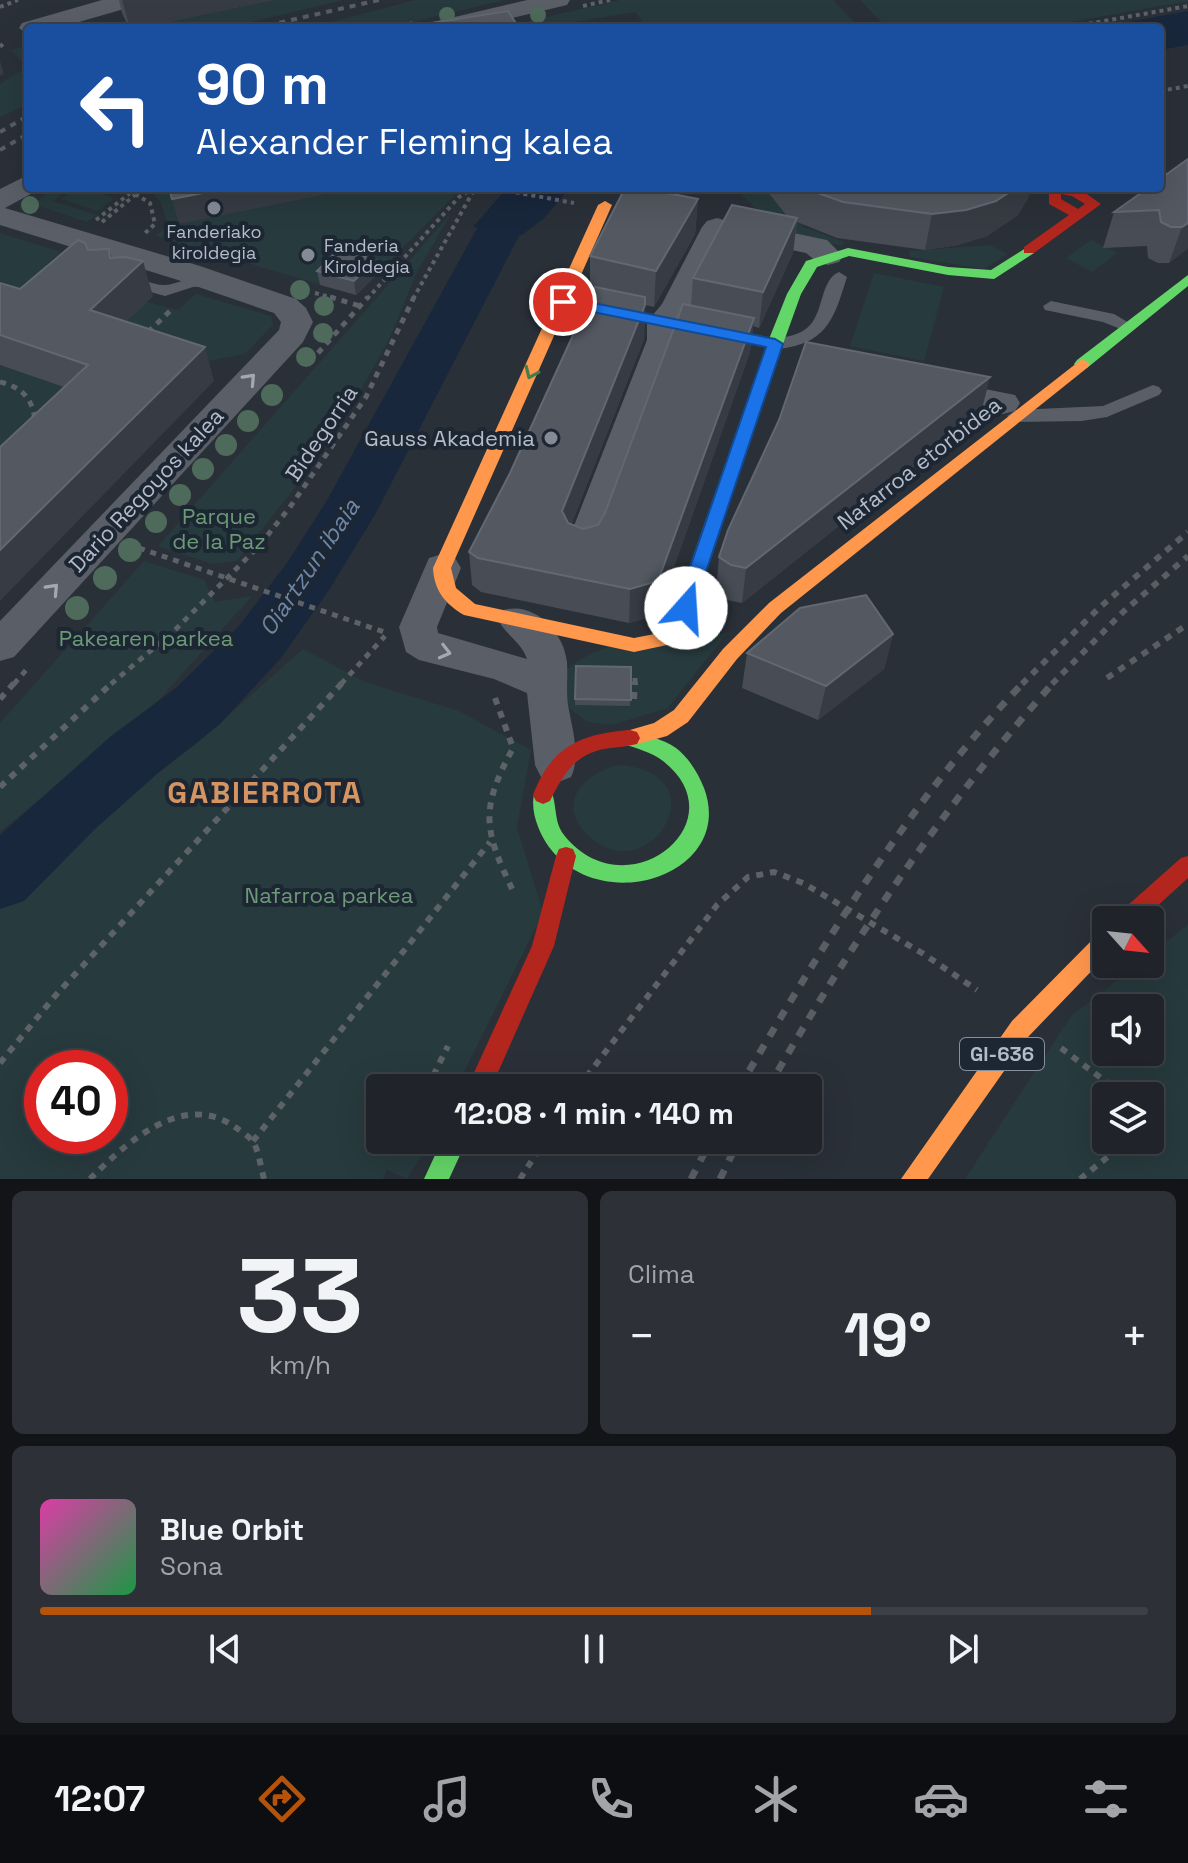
<!DOCTYPE html>
<html lang="es">
<head>
<meta charset="utf-8">
<style>
  :root { --surface:#20242a; --page:#2d3036; --text:#f1f3f6; --muted:#a2a4a8; --line:#3d4147; --accent:#b45309 }
  body { margin:0; font-family:"Space Grotesk",sans-serif; background:var(--page); color:var(--text); height:100vh; display:flex; flex-direction:column; font-size:30px; white-space:nowrap }
  * { box-sizing:border-box; margin:0 }
  p { font-size:26px; color:var(--muted) }
  .icon { flex:none; width:44px; height:44px; fill:none; stroke:currentColor; stroke-width:2; stroke-linecap:round; stroke-linejoin:round }
  .map { position:relative; height:1179px; overflow:hidden }
  .drawer { display:flex; flex-direction:column; gap:12px; padding:12px; background:#121417; flex:1 }
  .drawer>* { flex:none }
  .top-card { position:absolute; left:24px; top:24px; width:1140px; height:168px; border-radius:8px; box-shadow:0 8px 32px #0002,0 0 0 2px var(--line); background:#1a4fa0; color:#fff; overflow:hidden }
  .needle { width:52px; rotate:117deg }
  .controls { position:absolute; left:1092px; top:906px; display:grid; gap:16px }
  .controls a { display:grid; place-items:center; width:72px; height:72px; border-radius:8px; background:var(--surface); box-shadow:0 8px 32px #0002,0 0 0 2px var(--line); font-size:40px }
  .speed { position:absolute; left:24px; top:1050px; display:flex; gap:16px; font-size:40px; font-weight:700; text-align:center }
  .speed>* { display:grid; place-content:center; width:104px; height:104px; border-radius:50%; background:var(--surface); box-shadow:0 8px 32px #0002,0 0 0 2px var(--line); line-height:1 }
  .speed .limit { border:12px solid #d22; background:#fff; color:#111 }
  .pin { position:absolute; display:grid; place-items:center; width:68px; height:68px; color:#fff; margin:-34px; border:4px solid #fff; border-radius:50%; box-shadow:0 2px 8px #0007 }
  .me { position:absolute; width:88px; margin:-44px; rotate:19deg; stroke-linejoin:round; filter:drop-shadow(0 0 6px #0008) }
  .turn { display:flex; align-items:center; gap:28px; height:168px; padding:0 40px; font-size:36px }
  .turn .icon { width:104px; height:104px; stroke-width:2.5 }
  .turn b { display:block; font-size:56px; line-height:68px }
  .big { font-size:60px; font-weight:800; line-height:1.1 }
  .drawer .widget { flex:1; display:flex; flex-direction:column; justify-content:center; gap:12px; min-width:0; padding:0 28px; border-radius:12px; background:var(--page) }
  .drawer .dial { align-items:center; gap:0 }
  .dial b { font-size:104px; line-height:1 }
  .song { display:flex; align-items:center; gap:24px }
  .cover { width:96px; height:96px; border-radius:12px; background:linear-gradient(135deg,hsl(320 70% 55%),hsl(140 70% 35%)) }
  .played { height:8px; border-radius:4px; background:linear-gradient(90deg,var(--accent) 75%,var(--line) 75%) }
  .keys { display:flex; justify-content:space-around; direction:ltr }
  .heat { display:flex; justify-content:space-between; align-items:center; font-size:44px; direction:ltr }
  .drawer .tiles { flex:1; display:grid; gap:12px; grid-template-columns:1fr 1fr }
  .widget:last-child { grid-column:span 2 }
  .trip { position:absolute; left:366px; top:1074px; width:456px; height:80px; border-radius:8px; background:var(--surface); box-shadow:0 8px 32px #0002,0 0 0 2px var(--line); font-weight:800; line-height:80px; text-align:center }
  .tabs { display:flex; height:128px; justify-content:space-around; align-items:center; background:#0d0e11; color:var(--muted) }
  .tabs .icon { width:56px; height:56px }
  .tabs .on { color:var(--accent) }
  .tabs b { font-size:36px; color:var(--text) }
  .map>svg:first-child { display:block }
  .green { fill:#273a3e; fill-rule:evenodd }
  .water { fill:#19273c }
  .lines { fill:none; stroke-linecap:round; stroke-linejoin:round }
  .river { fill:#19273c; fill-rule:evenodd }
  .path-far2 { stroke:#5c6268; stroke-width:4; stroke-dasharray:4 4; stroke-linecap:butt }
  .path-far1 { stroke:#5c6268; stroke-width:5; stroke-dasharray:6 6; stroke-linecap:butt }
  .path { stroke:#5c6268; stroke-width:6; stroke-dasharray:7 7; stroke-linecap:butt }
  .lane { fill:#5a5e66; fill-rule:evenodd }
  .street { fill:#5a5e66; fill-rule:evenodd }
  .fast { fill:#63d668; fill-rule:evenodd }
  .slow { fill:#ff974d; fill-rule:evenodd }
  .jam { fill:#b3261e; fill-rule:evenodd }
  .rail-far2 { stroke:#595d64; stroke-width:4; stroke-dasharray:6 6; stroke-linecap:butt }
  .rail-far1 { stroke:#595d64; stroke-width:6; stroke-dasharray:7 7; stroke-linecap:butt }
  .rail { stroke:#595d64; stroke-width:7; stroke-dasharray:10 10; stroke-linecap:butt }
  .tree { fill:#4e6a5a }
  .wall { fill:#474c55 }
  .shaded-wall { fill:#373c44 }
  .building { fill:#535861; stroke:#626872; stroke-width:2 }
  .oneway { stroke:#407e4e }
  .oneway2 { stroke:#a2a9b5 }
  .route { fill:#1a73e8; stroke:#114b97; stroke-width:2 }
  .poi-dot { fill:#848b96; stroke:#1d2633; stroke-width:3 }
  .labels { text-anchor:middle; dominant-baseline:central; stroke-width:8; stroke-linejoin:round; paint-order:stroke }
  .far-poi-label { font-size:18px; fill:#b4bcc9; stroke:#1d2633 }
  .shield { fill:#1d2633; stroke:#878f9c; stroke-width:2 }
  .shield-label { font-size:20px; font-weight:bold; fill:#b4bcc9 }
  .street-label { font-size:22px; fill:#b4bcc9; stroke:#1d2633 }
  .poi-label { font-size:22px; fill:#b4bcc9; stroke:#1d2633; text-anchor:end }
  .park-label { font-size:22px; fill:#6b9a76; stroke:#1d2633 }
  .water-label { font-size:24px; font-style:italic; fill:#6d86a8; stroke:#1d2633 }
  .district-label { font-size:30px; font-weight:bold; letter-spacing:2px; fill:#d59563; stroke:#1d2633 }
</style>
</head>
<body>
<div class="map">
<svg width="1188" height="1179" viewBox="0 0 1188 1179">
  <rect width="100%" height="100%" fill="#2a3038"/>
  <!-- green -->
  <g class="green">
    <polygon points="274,0 344,0 225,28 139,28"/>
    <polygon points="416,0 505,0 389,28 307,28"/>
    <polygon points="620,0 833,0 860,28 647,28 635,12 540,28 513,28 511,25"/>
    <polygon points="860,0 1188,0 1188,1 1038,28 887,28"/>
    <polygon points="28,45 28,104 0,117 0,84 27,67 11,50"/>
    <polygon points="55,188 71,188 53,201 97,215 87,222 33,204"/>
    <polygon points="75,188 93,192 95,190 114,198 98,211 61,199"/>
    <polygon points="132,188 462,188 356,295 156,236 168,225 160,201 150,191 133,191"/>
    <polygon points="754,188 769,188 772,198 805,222 801,226 844,242 842,246 783,233 738,192"/>
    <polygon points="452,212 416,274 389,340 352,405 308,471 237,561 212,564 158,546"/>
    <polygon points="0,233 61,252 46,265 85,278 0,295"/>
    <polygon points="1091,240 1117,253 1092,272 1066,258"/>
    <polygon points="990,245 1007,254 984,269 910,257 909,251"/>
    <polygon points="874,273 944,287 924,361 850,346"/>
    <polygon points="196,294 271,316 273,325 245,354 208,361 0,493 0,365 58,384 146,302 178,310"/>
    <polygon points="144,561 204,580 215,602 252,596 158,701 0,832 0,723"/>
    <path d="M696,621L703,633L711,636L727,633L668,708L612,725L587,722L568,707C566,699 562,684 564,676C573,649 669,630 696,621Z"/>
    <path d="M303,649L365,682L459,711L531,750L517,827L543,913L456,1088H380V1140H431L407,1179L387,1170L383,1179H0V901L41,855L116,797L194,746ZM42,1068H110V1136H42Z"/>
    <path d="M619,765C725,773 647,894 588,835C555,804 584,773 619,765Z"/>
    <path d="M1188,925V1179H965L1071,1016L1138,964H1150V954ZM1106,1008H1150V1052H1106ZM1106,1096H1150V1140H1106Z"/>
  </g>
  <!-- water -->
  <g class="water">
    <polygon points="1188,11 1188,45 1160,50 1160,28 1096,28"/>
    <polygon points="507,188 570,188 543,219 522,235 473,227"/>
  </g>
  <g class="lines">
    <!-- river -->
    <polygon class="river" points="510,188 558,188 529,218 521,232 376,513 329,590 281,658 220,724 157,774 95,829 24,901 0,909 0,835 111,736 176,688 239,626 289,560 326,502 475,232 496,201"/>
    <!-- path-far2 -->
    <g class="path-far2">
      <polyline points="583,6 610,0"/>
      <polyline points="0,7 18,0"/>
      <polyline points="393,28 413,23"/>
      <polyline points="1065,28 1188,6"/>
      <polyline points="0,44 5,49"/>
      <polyline points="1160,91 1188,86"/>
      <polyline points="112,188 135,194 150,203 155,224 143,235"/>
      <polyline points="492,188 574,203"/>
      <polyline points="645,191 660,188"/>
      <polyline points="96,220 129,194"/>
      <polyline points="102,222 135,195"/>
      <polyline points="315,293 337,299"/>
      <polyline points="367,299 459,197 472,189"/>
      <polyline points="413,299 475,188"/>
    </g>
    <!-- path-far1 -->
    <g class="path-far1">
      <polyline points="330,297 360,306"/>
      <polyline points="148,332 170,311"/>
      <polyline points="318,353 368,297"/>
      <path d="M0,382C22,387 33,399 35,421"/>
      <polyline points="139,548 384,632"/>
      <polyline points="14,684 27,669"/>
      <polyline points="111,684 174,631 259,546 290,507 366,397 414,297"/>
      <polyline points="341,684 385,636"/>
      <polyline points="635,684 635,677"/>
    </g>
    <!-- path -->
    <g class="path">
      <path d="M495,698L513,748C479,811 484,830 514,893"/>
      <polyline points="0,699 15,682"/>
      <polyline points="634,699 635,682"/>
      <polyline points="0,787 113,682"/>
      <polyline points="1061,1048 1113,1087 1117,1096"/>
      <polyline points="0,1063 55,996 343,682"/>
      <polyline points="427,1088 448,1046"/>
      <polyline points="578,1088 717,905 748,877 774,872 803,883 922,953 977,990"/>
      <polyline points="253,1141 490,842"/>
      <path d="M90,1179C126,1143 183,1090 235,1127C241,1131 250,1137 254,1143C259,1153 261,1168 264,1179"/>
      <polyline points="520,1179 545,1140"/>
      <polyline points="1080,1179 1109,1156 1118,1140"/>
    </g>
    <!-- lane -->
    <g class="lane">
      <path d="M839,272L847,277C837,308 831,337 795,346C786,348 778,350 769,348L767,344L769,340C782,337 796,337 807,328C824,315 820,279 839,272Z"/>
      <path d="M133,277C143,279 156,286 165,285C183,284 200,268 216,282L214,286L193,287L165,296L136,288L123,290V282Z"/>
      <polygon points="1051,301 1114,314 1136,327 1128,332 1103,322 1045,310 1043,306"/>
      <polygon points="1153,385 1159,387 1162,391 1159,395 1107,417 1082,421 1016,422 1007,416 1016,410 1103,406"/>
    </g>
    <!-- street -->
    <g class="street">
      <polygon points="102,0 141,0 138,5 58,28 28,28 28,35 19,28 22,23"/>
      <polygon points="527,0 570,0 567,5 470,28 426,28 429,23"/>
      <polygon points="28,175 28,188 39,188 38,190 5,208 200,266 296,299 306,308 313,322 303,342 14,657 0,661 0,621 279,330 281,322 274,313 178,280 0,225 0,189"/>
      <polygon points="717,218 727,221 732,227 691,309 679,324 679,340 602,546 597,556 584,560 571,556 566,546 647,340 647,322 662,304 702,227 707,221"/>
      <polygon points="745,223 827,240 843,256 839,262 828,265 817,262 806,253 735,238 730,232 735,226"/>
      <polygon points="935,379 1015,395 1020,403 1015,411 1003,414 923,398 918,390 923,382"/>
      <path d="M442,554L455,558L461,568L437,627L438,633L527,659C522,643 506,635 499,621L504,610C534,601 564,632 567,662C568,677 566,690 568,705C572,728 581,756 571,777L556,783L541,777L535,765L527,693L494,679L419,660L406,652L399,627L429,558Z"/>
    </g>
    <!-- fast -->
    <g class="fast">
      <polygon points="1029,246 1034,247 1034,253 994,279 948,275 849,256 817,267 801,294 783,344 687,627 667,645 653,645 651,640 670,623 767,344 787,294 806,261 848,248 948,267 991,270"/>
      <polygon points="1188,275 1188,286 1087,368 1077,368 1074,364 1077,360"/>
      <path d="M630,730C645,735 663,739 676,748C689,758 698,773 704,788C736,873 603,919 549,847C538,832 528,806 536,789L543,786L550,789C558,804 553,821 564,835C626,913 741,822 663,761C651,752 636,748 623,744L620,738L623,732Z"/>
      <polygon points="442,1140 467,1140 449,1179 424,1179"/>
    </g>
    <!-- slow -->
    <g class="slow">
      <path d="M605,201L612,205L451,568L456,588L475,604L634,638L660,633L667,635L669,640L667,645L634,652L464,615C445,604 434,590 433,568L598,205Z"/>
      <polygon points="1082,359 1090,364 1087,368 781,613 737,659 688,722 667,736 630,746 623,744 620,738 623,732 654,723 674,710 723,649 769,603"/>
      <polygon points="1106,931 1106,956 1028,1037 928,1179 901,1179 1012,1021 1098,934"/>
    </g>
    <!-- jam -->
    <g class="jam">
      <path d="M1049,188L1081,190L1101,204L1034,253H1024V247L1069,215L1049,204ZM1061,194L1072,196L1085,204L1078,209L1061,199Z"/>
      <path d="M630,730L637,732L640,738L637,744C626,747 615,747 604,749C574,755 563,775 550,801L543,804L536,801L533,795C552,746 580,734 630,730Z"/>
      <polygon points="566,847 573,849 576,856 554,946 491,1088 467,1088 532,946 556,856 559,849"/>
      <polygon points="1188,856 1188,878 1142,920 1116,920 1119,913 1181,858"/>
    </g>
    <!-- rail-far2 -->
    <g class="rail-far2">
      <polyline points="256,28 379,0"/>
      <polyline points="0,132 28,116"/>
      <polyline points="0,150 28,134"/>
    </g>
    <!-- rail-far1 -->
    <g class="rail-far1">
      <polyline points="1107,678 1188,624"/>
      <polyline points="1022,684 1099,608 1188,532"/>
      <polyline points="1052,684 1123,612 1188,556"/>
    </g>
    <!-- rail -->
    <g class="rail">
      <path d="M739,1088C823,945 908,802 1024,682"/>
      <path d="M768,1088C851,943 942,807 1054,682"/>
      <polyline points="691,1179 711,1140"/>
      <polyline points="720,1179 739,1140"/>
    </g>
  </g>
  <!-- trees -->
  <g class="tree">
    <circle cx="447" cy="15" r="8"/>
    <circle cx="538" cy="15" r="8"/>
    <circle cx="30" cy="205" r="9"/>
    <circle cx="300" cy="290" r="10"/>
    <circle cx="324" cy="306" r="10"/>
    <circle cx="323" cy="333" r="10"/>
    <circle cx="306" cy="357" r="10"/>
    <circle cx="272" cy="395" r="11"/>
    <circle cx="248" cy="421" r="11"/>
    <circle cx="226" cy="445" r="11"/>
    <circle cx="203" cy="469" r="11"/>
    <circle cx="180" cy="495" r="11"/>
    <circle cx="156" cy="522" r="11"/>
    <circle cx="130" cy="550" r="12"/>
    <circle cx="105" cy="578" r="12"/>
    <circle cx="77" cy="608" r="12"/>
  </g>
  <!-- wall -->
  <g class="wall">
    <polygon points="119,0 273,0 139,28 129,28 122,13"/>
    <polygon points="1188,159 1188,248 1169,263 1158,263 1148,258 1147,246 1103,248 1114,212"/>
    <polygon points="768,188 1031,188 1028,198 1018,215 987,236 958,245 925,250 837,238 797,222 793,253 759,328 753,326 750,352 657,615 629,623 481,592 472,585 469,552 510,473 592,293 590,292 590,256 698,199 695,234 654,307 645,305 644,339 571,525 583,529 598,525 605,513 691,306 693,278 787,216 767,191"/>
    <polygon points="88,250 112,258 153,296 126,321 214,381 64,387 0,365 0,283 20,289"/>
    <polygon points="375,260 377,274 356,295 320,285 317,271"/>
    <polygon points="981,413 742,603 727,600 716,592 719,557"/>
    <polygon points="893,634 884,669 818,720 742,688 747,653"/>
    <polygon points="576,666 631,667 630,706 575,705"/>
  </g>
  <!-- shaded-wall -->
  <g class="shaded-wall">
    <polygon points="122,0 273,0 139,28 130,28"/>
    <polygon points="0,61 4,74 0,76"/>
    <polygon points="132,188 152,188 133,191"/>
    <polygon points="228,188 330,188 331,193 179,224 172,199"/>
    <polygon points="1015,188 1031,188 1028,198 1018,215 987,236 958,245 925,250 932,214"/>
    <polygon points="698,199 695,234 654,307 656,271"/>
    <polygon points="797,218 793,253 759,328 763,292"/>
    <polygon points="1188,223 1188,248 1169,263 1182,227"/>
    <polygon points="109,249 120,282 143,261 153,296 101,344 90,310 110,258"/>
    <polygon points="375,260 377,274 356,295 354,281"/>
    <polygon points="645,305 644,339 563,545 562,511"/>
    <polygon points="754,318 750,352 657,615 629,623 630,589"/>
    <polygon points="205,347 214,381 0,601 0,550"/>
    <polygon points="990,377 981,413 742,603 746,568"/>
    <polygon points="893,634 884,669 818,720 826,686"/>
  </g>
  <!-- building -->
  <g class="building">
    <polygon points="508,11 519,28 406,27"/>
    <polygon points="1188,159 1188,223 1182,227 1171,227 1161,222 1159,210 1114,212 1148,188 1160,188 1160,179"/>
    <polygon points="169,188 228,188 172,199"/>
    <polygon points="625,188 642,188 698,199 656,271 590,256"/>
    <polygon points="804,188 1015,188 996,201 966,210 932,214 843,202"/>
    <polygon points="732,205 797,218 763,292 693,278"/>
    <polygon points="78,240 85,243 88,250 109,249 110,258 125,257 143,261 90,310 205,347 0,550 0,447 88,365 0,335 0,283 20,289"/>
    <polygon points="339,249 375,260 354,281 317,271"/>
    <polygon points="595,287 645,297 645,305 562,511 568,523 583,529 598,525 605,513 683,304 754,318 658,581 630,589 478,558 469,552 510,473"/>
    <polygon points="806,342 990,377 746,568 731,565 719,557 728,530 779,420"/>
    <polygon points="866,595 893,634 826,686 747,653 800,608"/>
    <polygon points="576,666 631,667 631,700 575,699"/>
  </g>
  <!-- one-way arrows -->
  <defs><path id="oneway-chevron" d="M-2-3.5L2.5 0L-2 3.5" fill="none" stroke-width="1.6" stroke-linecap="round" stroke-linejoin="round" transform="scale(2)"/></defs>
  <use class="oneway" href="#oneway-chevron" transform="translate(531 373) rotate(114)"/>
  <g class="oneway2">
    <use href="#oneway-chevron" transform="translate(250 379) rotate(-47)"/>
    <use href="#oneway-chevron" transform="translate(53 589) rotate(-47)"/>
    <use href="#oneway-chevron" transform="translate(445 652) rotate(14)"/>
  </g>
  <!-- route -->
  <polygon class="route" points="563,297 775,339 783,344 692,613 679,613 676,608 766,347 558,305 558,299"/>
  <!-- markers -->
  <g class="poi-dot">
    <circle cx="214" cy="208" r="8"/>
    <circle cx="308" cy="255" r="8"/>
    <circle cx="551" cy="438" r="8"/>
  </g>
  <g class="labels">
    <!-- far-poi labels -->
    <g class="far-poi-label">
      <text x="214" y="231">Fanderiako<tspan x="214" dy="21">kiroldegia</tspan></text>
      <text x="324" y="245" text-anchor="start">Fanderia<tspan x="324" dy="21">Kiroldegia</tspan></text>
    </g>
    <!-- shield labels -->
    <rect class="shield" x="960" y="1038" width="84" height="32" rx="6"/>
    <g class="shield-label">
      <text x="1002" y="1054">GI-636</text>
    </g>
    <!-- street labels -->
    <g class="street-label">
      <text transform="translate(321 433) rotate(-56)">Bidegorria</text>
      <text transform="translate(919 463) rotate(-38)">Nafarroa etorbidea</text>
      <text transform="translate(146 490) rotate(-47)">Dario Regoyos kalea</text>
    </g>
    <!-- poi labels -->
    <g class="poi-label">
      <text x="535" y="438">Gauss Akademia</text>
    </g>
    <!-- park labels -->
    <g class="park-label">
      <text x="219" y="516">Parque<tspan x="219" dy="25">de la Paz</tspan></text>
      <text x="146" y="638">Pakearen parkea</text>
      <text x="329" y="895">Nafarroa parkea</text>
    </g>
    <!-- water labels -->
    <g class="water-label">
      <text transform="translate(309 567) rotate(-56)">Oiartzun ibaia</text>
    </g>
    <!-- district labels -->
    <g class="district-label">
      <text x="265" y="792">GABIERROTA</text>
    </g>
  </g>
</svg>
<div class="controls">
<a><svg class="needle" viewBox="-14 -14 28 28"><path d="M0-13l5 13h-10z" fill="#e53935"/><path d="M0 13l5-13h-10z" fill="#a2a4a8"/></svg></a>
<a><svg class="icon" aria-label="sound" viewBox="0 0 24 24"><path d="M4 9h4l5-4v14l-5-4H4zM17 9q2 3 0 6"/></svg></a>
<a><svg class="icon" aria-label="layers" viewBox="0 0 24 24"><path d="M12 4l9 5-9 5-9-5zM3 14l9 5 9-5"/></svg></a>
</div>
<div class="speed"><div class="limit">40</div></div>
<div class="pin" style="left:563px;top:302px;background:#d93025"><svg class="icon" aria-label="arrive" viewBox="0 0 24 24"><path d="M6 21V4h12l-3 4 3 4H6"/></svg></div>
<svg class="me" style="left:686px;top:608px" viewBox="-20 -20 40 40"><circle r="19" fill="#fff"/><path d="M0-13L10 11 0 6-10 11z" fill="#1a73e8"/></svg>
<div class="trip">12:08 · 1 min · 140 m</div>
<div class="top-card">
<div class="turn"><svg class="icon" aria-label="left" viewBox="0 0 24 24"><path d="M17 20v-9H6M10 6l-5 5 5 5"/></svg><div><b>90 m</b>Alexander Fleming kalea</div></div>
</div>
</div>
<section class="drawer">
<div class="tiles">
<div class="widget dial"><b>33</b><p>km/h</p></div>
<div class="widget"><p>Clima</p>
<div class="heat"><a>−</a><b class="big">19°</b><a>+</a></div>
</div>
<div class="widget">
<div class="song"><i class="cover"></i><div><b>Blue Orbit</b><p>Sona</p></div></div>
<div class="played"></div>
<div class="keys"><svg class="icon" aria-label="previous" viewBox="0 0 24 24"><path d="M18 5L8 12l10 7zM5 5v14"/></svg><svg class="icon" aria-label="pause" viewBox="0 0 24 24"><path d="M8 5v14M16 5v14"/></svg><svg class="icon" aria-label="next" viewBox="0 0 24 24"><path d="M6 5l10 7-10 7zM19 5v14"/></svg></div>
</div>
</div>
</section>
<nav class="tabs">
<b>12:07</b>
<svg class="icon on" aria-label="directions" viewBox="0 0 24 24"><path d="M12 3l9 9-9 9-9-9zM9 14v-3h6M13 9l2 2-2 2"/></svg>
<svg class="icon" aria-label="music" viewBox="0 0 24 24"><path d="M9 18V5l10-2v13"/><circle cx="6" cy="18" r="3"/><circle cx="16" cy="16" r="3"/></svg>
<svg class="icon" aria-label="phone" viewBox="0 0 24 24"><path d="M5 4h4l2 5-3 2q2 4 5 5l2-3 5 2v4C11 20 4 13 5 4z"/></svg>
<svg class="icon" aria-label="climate" viewBox="0 0 24 24"><path d="M12 3v18M4 7l16 10M4 17L20 7"/></svg>
<svg class="icon" aria-label="car" viewBox="0 0 24 24"><path d="M5 17H2v-5l4-1 3-4h7l3 4 3 1v5h-3M9 17h6M6 11h13"/><circle cx="7" cy="17" r="2"/><circle cx="17" cy="17" r="2"/></svg>
<svg class="icon" aria-label="filters" viewBox="0 0 24 24"><path d="M4 7h16M4 17h16"/><circle cx="9" cy="7" r="2"/><circle cx="15" cy="17" r="2"/></svg>
</nav>
</body>
</html>
